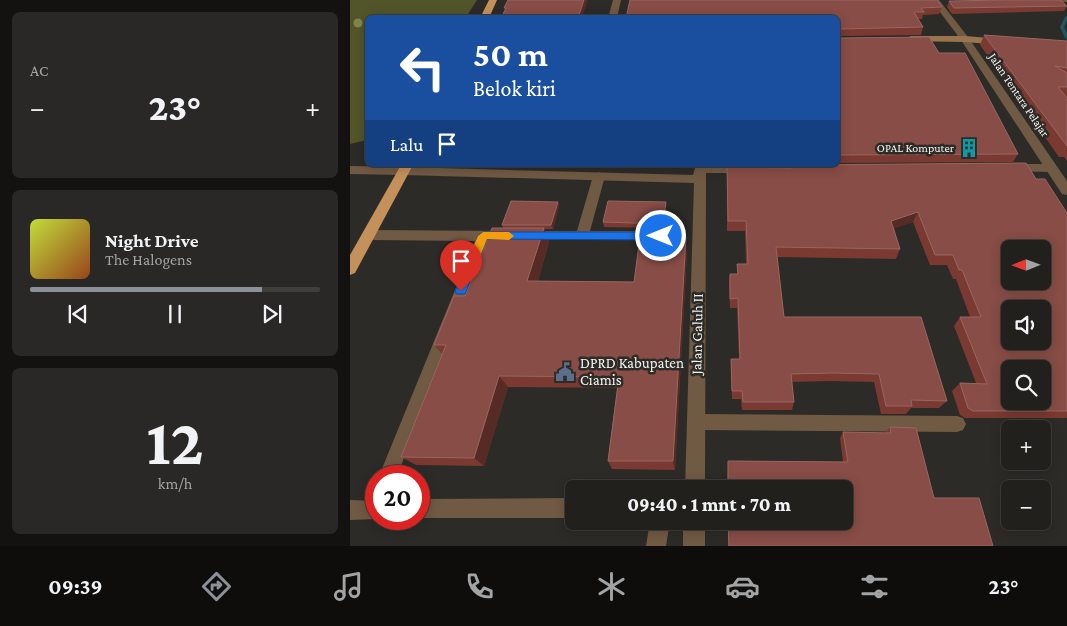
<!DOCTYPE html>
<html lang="id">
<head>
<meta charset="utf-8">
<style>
  :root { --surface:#22201d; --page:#2a2826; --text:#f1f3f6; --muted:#a2a3a4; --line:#3f3e3b; --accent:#8c9099 }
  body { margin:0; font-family:"Crimson Pro",serif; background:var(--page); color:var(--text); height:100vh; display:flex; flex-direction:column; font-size:19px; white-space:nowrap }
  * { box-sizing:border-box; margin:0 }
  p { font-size:16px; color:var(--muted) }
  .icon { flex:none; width:28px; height:28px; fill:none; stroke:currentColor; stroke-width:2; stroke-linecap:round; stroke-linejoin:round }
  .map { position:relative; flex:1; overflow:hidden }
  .details { display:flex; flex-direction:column; gap:12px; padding:12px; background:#131210; width:350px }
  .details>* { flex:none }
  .banner { position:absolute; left:15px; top:15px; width:475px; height:152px; border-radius:8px; box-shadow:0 2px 12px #0003,0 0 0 1px var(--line); background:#1a4fa0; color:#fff; overflow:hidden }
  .needle { width:32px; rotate:269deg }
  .fabs { position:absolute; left:651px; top:240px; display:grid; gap:10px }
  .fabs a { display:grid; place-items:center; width:50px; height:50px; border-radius:8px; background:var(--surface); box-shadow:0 2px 12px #0003,0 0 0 1px var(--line); font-size:25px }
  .speed { position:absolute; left:15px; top:465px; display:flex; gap:10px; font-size:25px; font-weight:700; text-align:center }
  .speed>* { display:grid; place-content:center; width:65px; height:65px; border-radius:50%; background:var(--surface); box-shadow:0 2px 12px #0003,0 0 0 1px var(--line); line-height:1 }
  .speed .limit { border:8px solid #d22; background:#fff; color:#111 }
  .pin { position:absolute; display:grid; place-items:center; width:42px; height:42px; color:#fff; margin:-51px -21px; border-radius:50% 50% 50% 0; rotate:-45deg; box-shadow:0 0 5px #0007 }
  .pin .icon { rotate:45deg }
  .me { position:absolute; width:55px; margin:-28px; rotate:270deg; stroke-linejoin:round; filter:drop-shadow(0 0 4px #0008) }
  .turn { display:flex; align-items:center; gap:18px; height:105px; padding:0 25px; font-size:22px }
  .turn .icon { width:65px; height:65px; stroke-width:2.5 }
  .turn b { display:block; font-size:35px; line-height:42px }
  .then { display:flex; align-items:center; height:48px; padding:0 25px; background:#0003; gap:10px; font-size:19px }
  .big { font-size:38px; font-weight:800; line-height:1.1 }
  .details .widget { flex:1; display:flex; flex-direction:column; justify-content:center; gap:8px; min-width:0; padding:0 18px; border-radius:8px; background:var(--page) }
  .details .dial { align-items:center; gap:0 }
  .dial b { font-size:65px; line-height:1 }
  .song { display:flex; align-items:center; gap:15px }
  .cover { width:60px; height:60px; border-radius:8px; background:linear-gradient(135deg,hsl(70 70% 55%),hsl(20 70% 35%)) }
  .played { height:5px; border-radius:2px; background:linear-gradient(90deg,var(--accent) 80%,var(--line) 80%) }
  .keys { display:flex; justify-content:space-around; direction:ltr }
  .heat { display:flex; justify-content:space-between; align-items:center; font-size:28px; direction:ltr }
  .trip { position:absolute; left:215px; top:480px; width:288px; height:50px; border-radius:8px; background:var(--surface); box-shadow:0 2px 12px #0003,0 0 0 1px var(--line); font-weight:800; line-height:50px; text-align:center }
  .menu { display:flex; height:80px; justify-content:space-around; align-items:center; background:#0e0d0c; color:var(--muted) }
  .menu .icon { width:35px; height:35px }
  .menu .active { color:var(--accent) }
  .menu b { font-size:22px; color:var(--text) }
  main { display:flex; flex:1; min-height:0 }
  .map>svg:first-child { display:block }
  .green { fill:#525429 }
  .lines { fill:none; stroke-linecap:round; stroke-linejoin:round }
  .stream { fill:#1e5563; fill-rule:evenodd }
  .service { fill:#715a44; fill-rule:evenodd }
  .pedestrian { fill:#715a44; fill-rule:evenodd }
  .minor { fill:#715a44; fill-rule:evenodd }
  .tertiary { fill:#715a44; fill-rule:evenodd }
  .secondary { fill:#98744f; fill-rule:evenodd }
  .trunk { fill:#c4915a; fill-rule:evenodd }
  .tree { fill:#838549 }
  .wall { fill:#7a3931 }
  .shaded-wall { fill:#562b25 }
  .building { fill:#874d46; stroke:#986760; fill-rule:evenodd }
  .route { fill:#1a73e8; stroke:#114b97 }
  .slow { fill:#f59e0b }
  .labels { text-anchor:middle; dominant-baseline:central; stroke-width:5; stroke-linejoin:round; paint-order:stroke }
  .far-street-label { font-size:12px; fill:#f4f3f0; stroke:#2d2b27 }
  .far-poi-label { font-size:12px; fill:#f4f3f0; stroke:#2d2b27; text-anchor:end }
  .street-label { font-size:15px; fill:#f4f3f0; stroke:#2d2b27 }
  .poi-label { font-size:15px; fill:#f4f3f0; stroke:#2d2b27; text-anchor:start }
</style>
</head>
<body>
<main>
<section class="details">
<div class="widget"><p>AC</p>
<div class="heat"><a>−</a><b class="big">23°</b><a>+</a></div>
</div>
<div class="widget">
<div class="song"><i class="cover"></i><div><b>Night Drive</b><p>The Halogens</p></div></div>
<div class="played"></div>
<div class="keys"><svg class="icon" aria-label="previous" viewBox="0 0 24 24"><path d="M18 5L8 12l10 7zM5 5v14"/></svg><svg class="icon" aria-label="pause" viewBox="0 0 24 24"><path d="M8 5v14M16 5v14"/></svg><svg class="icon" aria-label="next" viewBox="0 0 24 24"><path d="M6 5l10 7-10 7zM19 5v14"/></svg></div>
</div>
<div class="widget dial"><b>12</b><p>km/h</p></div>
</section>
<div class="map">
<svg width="717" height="546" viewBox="0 0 717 546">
  <rect width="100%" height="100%" fill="#2d2b27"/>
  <!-- green -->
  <polygon class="green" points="0,0 127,0 116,17 18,18 17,140 0,144"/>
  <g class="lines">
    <!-- stream -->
    <polygon class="stream" points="717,16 717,21 714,27 717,33 717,39 715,38 710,27 715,17"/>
    <!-- service -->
    <g class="service">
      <polygon points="691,0 717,0 717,2 694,3"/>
      <polygon points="249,172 255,176 240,231 311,231 316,233 317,236 316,239 174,239 173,236 174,233 179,231 227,231 243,176"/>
      <polygon points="19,230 158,231 163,233 164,236 163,239 138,241 47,476 29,476 125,241 19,240 14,238 13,235 14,232"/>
      <polygon points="346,414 607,416 613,418 616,424 613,430 607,432 346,430 340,428 337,422 340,416"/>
      <polygon points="224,498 224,518 69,518 69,499"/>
      <polygon points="0,500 26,501 26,519 28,519 0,520"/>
      <polygon points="300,521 320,521 316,546 296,546"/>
    </g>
    <!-- pedestrian -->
    <polygon class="pedestrian" points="0,166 54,167 60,171 54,175 0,174"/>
    <!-- minor -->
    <g class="minor">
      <polygon points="263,0 271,0 267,18 258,18"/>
      <polygon points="658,164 702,164 708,168 702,172 654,171 652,168 654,165"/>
      <polygon points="352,165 398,165 404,169 398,173 356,173 355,489 335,489 344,183 54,175 48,171 54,167 343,175 345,168"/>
      <rect x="333" y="521" width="22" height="25"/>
    </g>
    <!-- tertiary -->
    <polygon class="tertiary" points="581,0 589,0 618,37 717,181 717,195 712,194 611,40"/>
    <!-- secondary -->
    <polygon class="secondary" points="561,36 615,36 651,39 656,42 651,45 615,42 558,41 556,39"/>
    <!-- trunk -->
    <g class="trunk">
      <polygon points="139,0 147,0 139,18 130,18"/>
      <polygon points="51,165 63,165 5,273 0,275 0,255"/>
    </g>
  </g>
  <!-- trees -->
  <circle class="tree" cx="8" cy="23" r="4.5"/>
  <!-- wall -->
  <g class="wall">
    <polygon points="599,1 717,6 714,11 602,14 597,7"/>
    <polygon points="592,7 589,14 573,15 572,19 568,19 573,27 571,35 489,36 490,38 589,53 668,154 663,162 488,163 488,18 276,18"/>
    <polygon points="634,35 717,41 717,161 714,157 709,157 630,45"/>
    <polygon points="440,165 686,179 717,213 717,418 615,418 610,415 602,391 610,383 626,383 604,326 610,317 620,317 606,279 603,279 597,265 580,265 563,222 544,228 550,249 546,259 427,257 434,317 597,401 589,408 561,408 556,414 531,414 524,382 478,381 442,382 444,402 442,410 392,410 391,399 382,399 381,368 381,359 389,359 387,308 380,308 379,283 380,274 387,274 387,264 396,264 395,231 377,231 377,167 440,168"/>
    <polygon points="208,202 209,206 203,229 194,229 199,242 188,281 284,282 337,251 325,470 262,469 258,461 267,388 158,387 134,466 66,465 51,457 92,354 84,345 115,296 153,228 152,225"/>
    <polygon points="316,206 313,228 254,227 253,222"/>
    <polygon points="540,427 584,498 643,546 378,546 378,521 494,521 494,489 377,489 378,461 493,462 490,438 493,432 535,433"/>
  </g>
  <!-- shaded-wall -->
  <g class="shaded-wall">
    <polygon points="234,0 238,0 232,18 228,18"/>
    <polygon points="208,202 209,206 203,229 201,225"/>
    <polygon points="316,202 316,206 313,228 313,224"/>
    <polygon points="568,212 563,222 537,231 541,221"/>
    <polygon points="194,228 199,242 184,294 177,281"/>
    <polygon points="336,237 337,251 325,470 323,461"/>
    <polygon points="149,376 158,387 134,466 124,458"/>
  </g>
  <!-- building -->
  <g class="building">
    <polygon points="158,0 234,0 228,18 151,18 156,8 154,8"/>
    <polygon points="280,0 587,0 592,7 571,8 574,12 564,12 573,27 490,29 488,31 490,38 579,37 589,53 615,53 668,154 488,155 488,18 276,18"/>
    <polygon points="654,0 710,0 717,6 604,8 599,1"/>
    <polygon points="634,35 717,41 717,68 705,66 717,73 717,87 708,87 717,98 717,146"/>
    <path d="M676,163L686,179H695L717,213V411H623L618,408L610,383L637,384L610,317H631L612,270H609L603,255H585L568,212L541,221L550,249L426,247L434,317H571L597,401L561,400L562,406H536L529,374L482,373L441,374L444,402H393L392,391H382L381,359H390L388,298L380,299V274H388L387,264H398L396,221H378L377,167L441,168L440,165ZM660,249H692V281H660ZM660,309H692V341H660ZM660,369H692V401H660Z"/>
    <polygon points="161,201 208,202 201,225 152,225"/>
    <polygon points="258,201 316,202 313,224 253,222"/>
    <polygon points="142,228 194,228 177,281 284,282 290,237 336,237 323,461 258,461 269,377 149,376 124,458 51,457 96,345 84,345 104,296 115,296"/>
    <polygon points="540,427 566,428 584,498 629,498 643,546 379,546 378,521 494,521 494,489 378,489 378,461 498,462 493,432 541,433"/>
  </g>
  <!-- route -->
  <polygon class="route" points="133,232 311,232 316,236 311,240 137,239 115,294 107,294 105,291 128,236"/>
  <!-- slow -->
  <polygon class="slow" points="133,232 159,232 164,236 159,240 137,239 129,259 121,259 119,256 128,236"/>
  <!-- icons -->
  <defs>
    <g id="building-bare" transform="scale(1.5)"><path d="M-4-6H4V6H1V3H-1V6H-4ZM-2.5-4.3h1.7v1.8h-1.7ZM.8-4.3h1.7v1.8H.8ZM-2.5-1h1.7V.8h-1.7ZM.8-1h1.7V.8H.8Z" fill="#0f9aa8" stroke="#2d2b27" stroke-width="2.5" paint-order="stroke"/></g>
    <g id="civic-bare" transform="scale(1.5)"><path d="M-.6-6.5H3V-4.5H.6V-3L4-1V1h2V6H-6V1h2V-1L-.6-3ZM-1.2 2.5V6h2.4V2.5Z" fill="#5c6f8a" stroke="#2d2b27" stroke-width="2.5" paint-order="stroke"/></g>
  </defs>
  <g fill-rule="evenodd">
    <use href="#building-bare" x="619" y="148"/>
    <use href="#civic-bare" x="215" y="372"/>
  </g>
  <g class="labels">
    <!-- far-street labels -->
    <g class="far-street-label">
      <text transform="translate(669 95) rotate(56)">Jalan Tentara Pelajar</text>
    </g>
    <!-- far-poi labels -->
    <g class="far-poi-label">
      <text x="604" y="148">OPAL Komputer</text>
    </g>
    <!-- street labels -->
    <g class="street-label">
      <text transform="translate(347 334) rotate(-89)">Jalan Galuh II</text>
    </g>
    <!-- poi labels -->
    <g class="poi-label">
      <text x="230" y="363">DPRD Kabupaten<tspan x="230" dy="17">Ciamis</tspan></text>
    </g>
  </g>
</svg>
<div class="fabs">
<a><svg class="needle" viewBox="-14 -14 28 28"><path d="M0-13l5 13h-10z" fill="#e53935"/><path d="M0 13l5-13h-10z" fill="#a2a3a4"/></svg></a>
<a><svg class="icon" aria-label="sound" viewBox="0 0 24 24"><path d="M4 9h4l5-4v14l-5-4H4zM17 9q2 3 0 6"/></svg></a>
<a><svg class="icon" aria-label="search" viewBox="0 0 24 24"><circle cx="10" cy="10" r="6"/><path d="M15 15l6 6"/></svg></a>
<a>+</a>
<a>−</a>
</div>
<div class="speed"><div class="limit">20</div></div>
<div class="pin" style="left:111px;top:291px;background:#d93025"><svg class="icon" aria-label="arrive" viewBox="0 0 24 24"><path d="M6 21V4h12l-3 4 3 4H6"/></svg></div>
<svg class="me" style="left:311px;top:236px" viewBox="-20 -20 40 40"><circle r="17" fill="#1a73e8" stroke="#fff" stroke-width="3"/><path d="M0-11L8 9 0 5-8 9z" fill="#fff"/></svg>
<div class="trip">09:40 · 1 mnt · 70 m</div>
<div class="banner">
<div class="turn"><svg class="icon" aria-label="left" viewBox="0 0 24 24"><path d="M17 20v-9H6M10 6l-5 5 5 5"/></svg><div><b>50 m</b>Belok kiri</div></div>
<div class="then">Lalu<svg class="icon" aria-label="arrive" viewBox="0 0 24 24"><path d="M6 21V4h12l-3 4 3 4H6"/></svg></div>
</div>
</div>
</main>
<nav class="menu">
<b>09:39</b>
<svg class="icon active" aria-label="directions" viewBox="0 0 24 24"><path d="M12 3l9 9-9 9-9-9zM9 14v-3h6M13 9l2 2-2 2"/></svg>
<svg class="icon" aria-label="music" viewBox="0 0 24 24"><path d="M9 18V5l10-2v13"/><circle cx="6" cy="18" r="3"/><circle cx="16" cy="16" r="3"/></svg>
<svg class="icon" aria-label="phone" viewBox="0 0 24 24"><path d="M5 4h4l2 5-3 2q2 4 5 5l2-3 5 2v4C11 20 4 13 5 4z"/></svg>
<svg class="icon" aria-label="climate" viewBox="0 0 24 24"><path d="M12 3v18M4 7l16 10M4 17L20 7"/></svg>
<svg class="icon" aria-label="car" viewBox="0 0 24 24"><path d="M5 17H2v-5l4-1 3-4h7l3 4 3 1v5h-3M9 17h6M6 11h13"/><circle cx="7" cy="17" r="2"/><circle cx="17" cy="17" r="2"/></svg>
<svg class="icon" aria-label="filters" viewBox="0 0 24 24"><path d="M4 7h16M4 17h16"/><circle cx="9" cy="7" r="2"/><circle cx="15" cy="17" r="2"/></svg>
<b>23°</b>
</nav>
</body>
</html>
